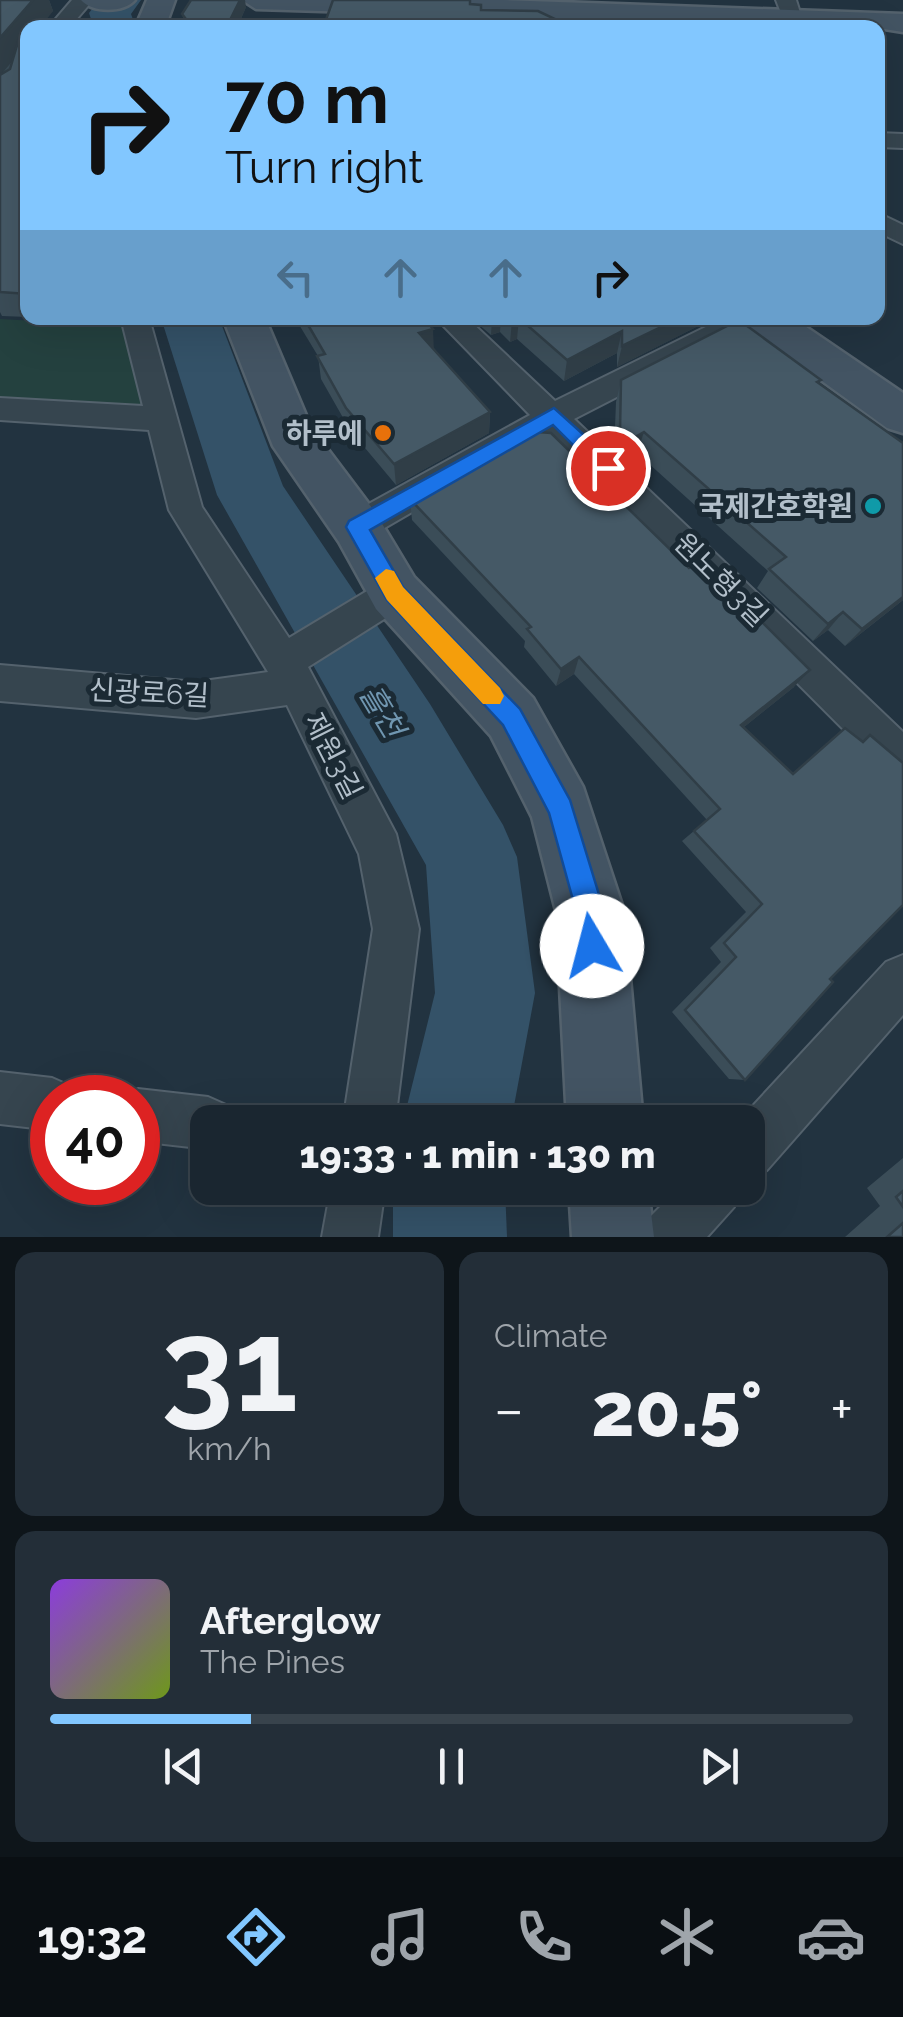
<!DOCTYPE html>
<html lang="en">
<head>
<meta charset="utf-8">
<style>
  :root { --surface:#1a2630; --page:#232e38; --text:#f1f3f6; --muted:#9fa5ab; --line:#38434c; --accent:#82c7ff }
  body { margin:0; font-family:Raleway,"Noto Sans KR",sans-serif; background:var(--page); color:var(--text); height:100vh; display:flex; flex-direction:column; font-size:38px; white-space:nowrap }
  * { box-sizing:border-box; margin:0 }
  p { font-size:32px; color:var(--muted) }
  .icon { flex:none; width:55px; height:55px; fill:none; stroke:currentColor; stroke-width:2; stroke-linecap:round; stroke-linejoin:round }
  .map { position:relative; height:1237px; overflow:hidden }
  .sheet { display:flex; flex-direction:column; gap:15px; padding:15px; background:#0e151a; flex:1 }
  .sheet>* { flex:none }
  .guide { position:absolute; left:20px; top:20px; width:865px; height:305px; border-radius:20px; box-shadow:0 10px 40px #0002,0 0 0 2px var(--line); background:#82c7ff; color:#111; overflow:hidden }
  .speed { position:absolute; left:30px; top:1075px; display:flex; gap:20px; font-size:50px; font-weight:700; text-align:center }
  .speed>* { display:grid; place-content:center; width:130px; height:130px; border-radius:50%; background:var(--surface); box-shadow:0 10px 40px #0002,0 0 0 2px var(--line); line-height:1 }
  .speed .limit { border:15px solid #d22; background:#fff; color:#111 }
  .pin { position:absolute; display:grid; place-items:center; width:85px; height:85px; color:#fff; margin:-42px; border:5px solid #fff; border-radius:50%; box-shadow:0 2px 10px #0007 }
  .me { position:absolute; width:110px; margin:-55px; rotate:352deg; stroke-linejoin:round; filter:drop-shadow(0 0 8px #0008) }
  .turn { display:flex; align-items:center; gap:35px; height:210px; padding:0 40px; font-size:45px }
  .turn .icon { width:130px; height:130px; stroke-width:2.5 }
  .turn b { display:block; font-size:70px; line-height:85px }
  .lanes { display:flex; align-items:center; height:95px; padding:0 40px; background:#0003; justify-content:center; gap:50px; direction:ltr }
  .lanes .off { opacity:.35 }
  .big { font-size:75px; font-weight:800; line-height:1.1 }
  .sheet .card { flex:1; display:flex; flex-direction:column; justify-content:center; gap:15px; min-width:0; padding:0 35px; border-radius:20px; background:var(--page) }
  .sheet .dial { align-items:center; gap:0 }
  .dial b { font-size:130px; line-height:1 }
  .song { display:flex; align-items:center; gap:30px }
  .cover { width:120px; height:120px; border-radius:15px; background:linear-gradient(135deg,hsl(270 70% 55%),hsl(80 70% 35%)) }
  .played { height:10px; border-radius:5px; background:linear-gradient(90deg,var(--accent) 25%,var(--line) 25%) }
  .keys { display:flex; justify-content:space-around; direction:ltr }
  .heat { display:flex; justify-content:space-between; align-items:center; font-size:55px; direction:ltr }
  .sheet .tiles { flex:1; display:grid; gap:15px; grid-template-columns:1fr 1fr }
  .card:last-child { grid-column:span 2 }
  .trip { position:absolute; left:190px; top:1105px; width:575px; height:100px; border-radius:20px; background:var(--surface); box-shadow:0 10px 40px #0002,0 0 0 2px var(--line); font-weight:800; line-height:100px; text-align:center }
  .menu { display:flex; height:160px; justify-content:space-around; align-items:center; background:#0a0f13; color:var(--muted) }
  .menu .icon { width:70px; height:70px }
  .menu .active { color:var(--accent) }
  .menu b { font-size:45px; color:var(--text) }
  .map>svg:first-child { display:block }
  .green { fill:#24413f }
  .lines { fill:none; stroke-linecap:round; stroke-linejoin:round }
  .river { fill:#345268; fill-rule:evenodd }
  .street-casing { stroke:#54626d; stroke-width:4 }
  .secondary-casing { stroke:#54626d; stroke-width:5 }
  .street { fill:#36454f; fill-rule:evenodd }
  .secondary { fill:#435463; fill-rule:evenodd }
  .wall { fill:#3b4d58 }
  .shaded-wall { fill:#303e47 }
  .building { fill:#455966; stroke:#303e47; stroke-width:2.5 }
  .route { fill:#1a73e8; stroke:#114b97; stroke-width:2.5 }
  .slow { fill:#f59e0b }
  .food-dot { fill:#e8710a; stroke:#1b2a34; stroke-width:4 }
  .culture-dot { fill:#0f9aa8; stroke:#1b2a34; stroke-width:4 }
  .labels { text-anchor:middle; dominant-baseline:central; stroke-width:10; stroke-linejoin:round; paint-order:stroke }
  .poi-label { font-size:28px; font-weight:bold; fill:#b2bfca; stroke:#1b2a34; text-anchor:end }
  .street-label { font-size:28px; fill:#b2bfca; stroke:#1b2a34 }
  .water-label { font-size:30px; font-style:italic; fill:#7096b0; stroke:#1b2a34 }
</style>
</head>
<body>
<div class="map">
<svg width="903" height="1237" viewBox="0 0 903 1237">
  <rect width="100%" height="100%" fill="#223340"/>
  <!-- green -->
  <polygon class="green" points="0,319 129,326 152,413 0,403"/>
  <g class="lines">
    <!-- river -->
    <g class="river">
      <polygon points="99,0 141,0 131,14 136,28 94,28 89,13"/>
      <polygon points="161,318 219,318 283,486 430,704 503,825 517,857 535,993 511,1122 403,1122 435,993 426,865 217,495"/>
      <polygon points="393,1188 505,1188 507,1237 393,1237"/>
    </g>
    <!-- street casing -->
    <g class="street-casing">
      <g id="street">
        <polygon points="72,0 93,0 69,28 48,28"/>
        <polygon points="776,0 796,0 802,19 799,23 785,23"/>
        <polygon points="878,133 903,134 903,148 878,147"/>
        <polygon points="878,213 903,225 903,244 878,232"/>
        <polygon points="121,318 149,318 202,507 289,638 382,582 395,577 408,582 413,593 408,604 308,667 396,834 419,929 395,1122 343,1122 373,929 359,854 287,705 196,718 0,701 0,665 196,682 268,672 169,510 149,430 0,420 0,398 143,406"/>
        <polygon points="436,318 467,318 555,401 724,318 761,318 757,325 574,419 903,732 903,780 888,774 548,433 369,537 357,541 345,537 340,527 345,517 530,415"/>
        <polygon points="903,955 903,1015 767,1170 748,1177 748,1122 738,1122 886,962"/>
        <polygon points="0,1072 52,1078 70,1086 75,1098 52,1098 52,1130 0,1124"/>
        <polygon points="138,1089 208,1097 226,1105 234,1122 208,1122 208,1149 138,1141 138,1098 119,1098"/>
        <polygon points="331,1188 385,1188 378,1237 322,1237"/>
        <polygon points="679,1188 742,1188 734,1207 707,1237 642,1237 650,1217"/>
      </g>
    </g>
    <!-- secondary casing -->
    <g class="secondary-casing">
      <g id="secondary">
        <path d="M81,0H135C124,13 92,13 81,0Z"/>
        <polygon points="147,0 175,0 165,28 135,28"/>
        <polygon points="242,0 502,0 903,14 903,32 878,28 256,9"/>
        <polygon points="223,318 265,318 311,427 375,512 414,577 533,698 583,787 624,911 643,1122 567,1122 556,911 532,817 491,736 376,609 339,542 273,446"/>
        <polygon points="743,318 793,318 903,393 903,433 887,428 749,328"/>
        <polygon points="569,1188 648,1188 654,1237 572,1237"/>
      </g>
    </g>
    <!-- street -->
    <use href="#street" class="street"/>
    <!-- secondary -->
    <use href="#secondary" class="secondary"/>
  </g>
  <!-- wall -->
  <g class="wall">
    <polygon points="0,0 49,0 53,11 28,28 28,317 2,316 0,312"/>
    <polygon points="246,7 237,28 186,28 182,14"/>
    <polygon points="295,318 424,318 433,329 433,349 490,412 489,433 396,485 350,430 321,379 318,356"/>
    <polygon points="471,318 706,318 704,323 617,367 617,353 564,381 517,339 510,342 500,332 491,335"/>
    <polygon points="621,380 819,384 903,443 903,600 845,646 828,630 813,641 757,588 768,571 637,453 624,461 614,452 616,402"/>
    <polygon points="410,499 794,687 744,727 793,774 845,728 862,741 870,735 830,979 745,1080 729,1079 672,1012 721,962 710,948 746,912 682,841 707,820 574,674 556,686 524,647 525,641 412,520"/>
    <polygon points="903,1158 903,1237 845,1237 880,1206 867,1188"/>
  </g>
  <!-- shaded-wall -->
  <g class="shaded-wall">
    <polygon points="33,0 49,0 53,11 40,28 28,28 28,42 0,76 0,38"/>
    <polygon points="240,0 245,0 246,7 237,28 226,28"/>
    <polygon points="492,318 501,318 500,332 491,335"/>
    <polygon points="519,318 517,339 510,342 512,321"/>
    <polygon points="680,318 706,318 704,323 617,367 622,346"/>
    <polygon points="433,329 434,352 419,333"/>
    <polygon points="622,331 617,353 564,381 567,360"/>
    <polygon points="490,412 489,433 396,485 394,464"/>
    <polygon points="644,432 637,453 624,461 630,440"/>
    <polygon points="903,597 903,600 845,646 862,629"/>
    <polygon points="843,612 828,630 813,641 828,624"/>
    <polygon points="579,657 574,674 556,686 561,669"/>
    <polygon points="810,670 794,687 728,740 741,725"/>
  </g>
  <!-- building -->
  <g class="building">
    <polygon points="0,0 33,0 0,38"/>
    <polygon points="191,0 240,0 226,28 193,28 182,14"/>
    <polygon points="333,0 470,0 470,4 481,5 481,10 538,11 555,19 556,28 323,28"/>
    <polygon points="21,32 28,33 28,172 22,181 28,185 28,294 0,292 0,75 10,69"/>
    <polygon points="304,318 424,318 433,329 419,333 490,412 394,464 346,408 317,356 325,354"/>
    <polygon points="519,318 680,318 622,346 622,331 567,360"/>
    <polygon points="739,320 821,380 817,382 903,443 903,597 862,629 843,612 828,624 769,569 786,557 644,432 630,440 620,431 621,380"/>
    <polygon points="523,431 551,433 689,568 694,565 727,597 733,593 810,670 741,725 793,774 845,728 863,742 870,735 903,763 903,905 830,979 833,982 745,1080 685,1010 736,957 724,943 762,904 694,831 720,809 579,657 561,669 527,629 531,627 410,499"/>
    <polygon points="903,1191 903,1207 896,1197"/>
    <polygon points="903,1223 903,1237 887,1237"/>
  </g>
  <!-- route -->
  <polygon class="route" points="554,408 615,463 615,473 601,473 553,425 370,530 403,587 520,709 570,800 604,911 606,946 602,956 592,960 582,956 576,911 549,813 503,725 387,600 346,527 349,521"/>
  <!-- slow -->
  <polygon class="slow" points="386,569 394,571 403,587 500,688 504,696 500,704 483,704 387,600 375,578"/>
  <!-- markers -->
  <circle class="food-dot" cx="383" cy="433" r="10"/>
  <circle class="culture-dot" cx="873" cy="506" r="10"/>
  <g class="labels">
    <!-- poi labels -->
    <g class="poi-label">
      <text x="363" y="433">하루에</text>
      <text x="853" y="506">국제간호학원</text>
    </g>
    <!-- street labels -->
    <g class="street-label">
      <text transform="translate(721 580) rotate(45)">원노형3길</text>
      <text transform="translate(149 693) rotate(3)">신광로6길</text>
      <text transform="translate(333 756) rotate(63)">제원3길</text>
    </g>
    <!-- water labels -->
    <g class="water-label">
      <text transform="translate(382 711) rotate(59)">흘천</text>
    </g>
  </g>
</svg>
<div class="speed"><div class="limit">40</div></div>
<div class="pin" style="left:608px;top:468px;background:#d93025"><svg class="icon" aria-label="arrive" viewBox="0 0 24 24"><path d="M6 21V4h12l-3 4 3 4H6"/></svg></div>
<svg class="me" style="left:592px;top:946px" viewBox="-20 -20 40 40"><circle r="19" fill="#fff"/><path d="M0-13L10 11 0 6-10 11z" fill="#1a73e8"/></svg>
<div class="trip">19:33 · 1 min · 130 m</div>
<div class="guide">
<div class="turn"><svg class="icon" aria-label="right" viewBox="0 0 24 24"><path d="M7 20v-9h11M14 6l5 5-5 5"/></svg><div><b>70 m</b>Turn right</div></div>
<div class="lanes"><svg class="icon off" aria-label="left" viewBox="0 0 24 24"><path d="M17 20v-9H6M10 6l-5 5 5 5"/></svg><svg class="icon off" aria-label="ahead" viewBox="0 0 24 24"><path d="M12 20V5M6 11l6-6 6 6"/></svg><svg class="icon off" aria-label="ahead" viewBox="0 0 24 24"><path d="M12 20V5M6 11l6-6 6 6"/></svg><svg class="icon" aria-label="right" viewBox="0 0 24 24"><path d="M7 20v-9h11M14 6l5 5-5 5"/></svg></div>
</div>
</div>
<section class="sheet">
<div class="tiles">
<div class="card dial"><b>31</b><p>km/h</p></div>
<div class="card"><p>Climate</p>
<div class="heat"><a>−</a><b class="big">20.5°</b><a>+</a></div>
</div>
<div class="card">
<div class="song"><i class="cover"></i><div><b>Afterglow</b><p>The Pines</p></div></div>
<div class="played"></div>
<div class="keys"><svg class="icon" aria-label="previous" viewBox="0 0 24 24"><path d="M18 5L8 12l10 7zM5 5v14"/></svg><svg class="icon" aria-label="pause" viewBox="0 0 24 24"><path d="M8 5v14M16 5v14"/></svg><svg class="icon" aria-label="next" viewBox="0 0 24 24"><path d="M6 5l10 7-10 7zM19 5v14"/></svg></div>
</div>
</div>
</section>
<nav class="menu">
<b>19:32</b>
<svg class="icon active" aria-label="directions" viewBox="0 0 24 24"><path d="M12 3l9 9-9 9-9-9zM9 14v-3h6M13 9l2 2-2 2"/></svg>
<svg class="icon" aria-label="music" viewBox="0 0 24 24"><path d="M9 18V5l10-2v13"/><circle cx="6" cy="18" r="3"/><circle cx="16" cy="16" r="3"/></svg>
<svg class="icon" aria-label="phone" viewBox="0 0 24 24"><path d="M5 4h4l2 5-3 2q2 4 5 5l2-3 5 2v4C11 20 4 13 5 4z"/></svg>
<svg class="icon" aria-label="climate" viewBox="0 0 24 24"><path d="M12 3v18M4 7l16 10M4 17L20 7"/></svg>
<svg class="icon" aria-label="car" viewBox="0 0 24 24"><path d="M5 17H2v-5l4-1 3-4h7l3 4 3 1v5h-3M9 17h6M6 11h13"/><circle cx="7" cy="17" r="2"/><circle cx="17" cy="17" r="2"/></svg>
</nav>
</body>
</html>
